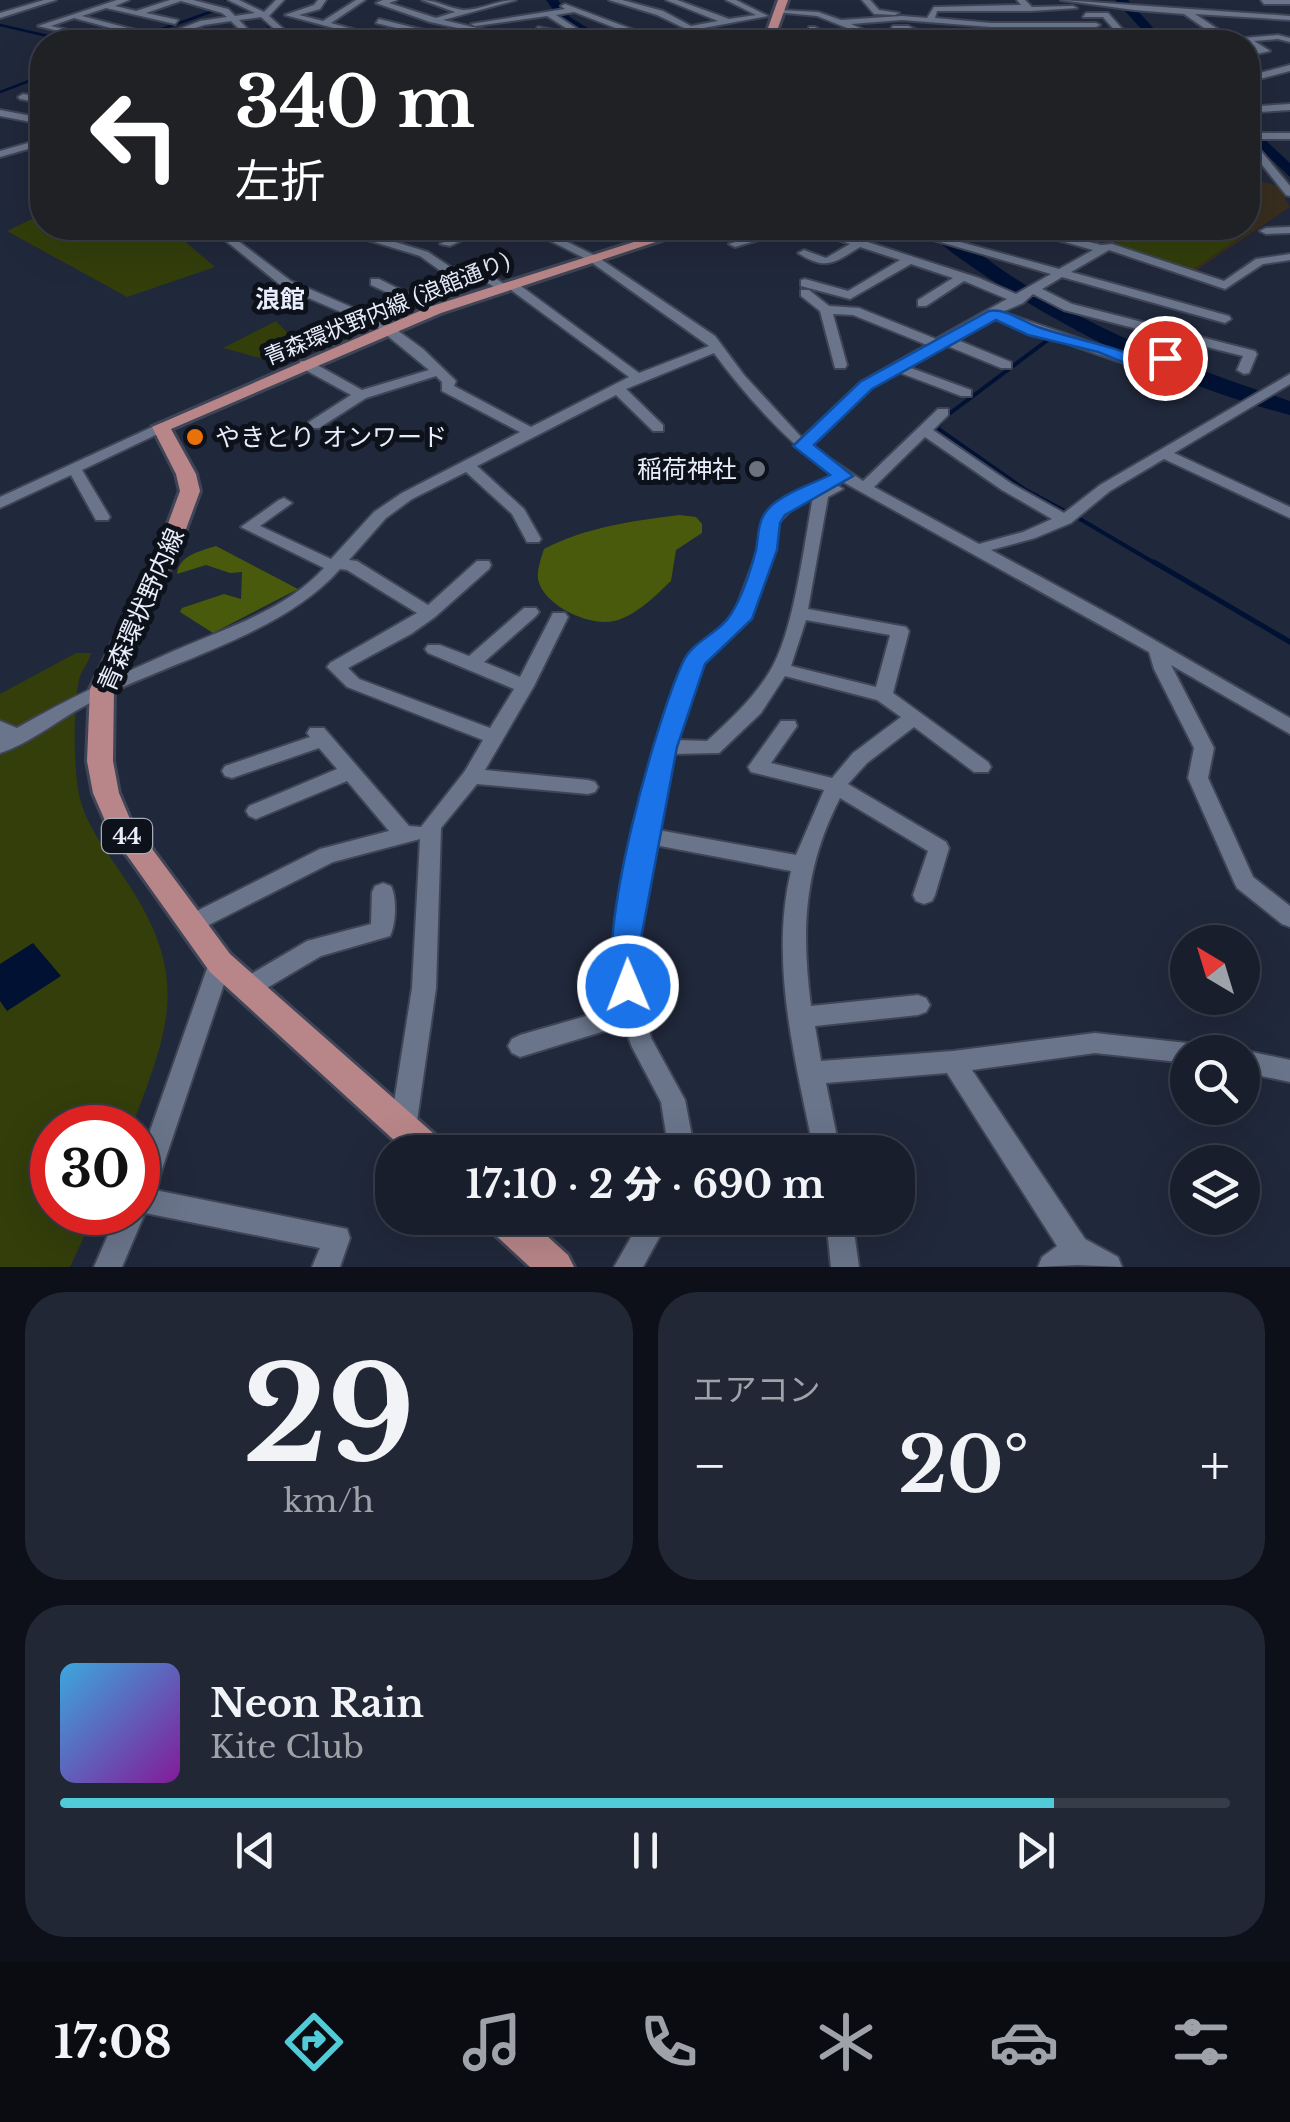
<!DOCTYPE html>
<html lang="ja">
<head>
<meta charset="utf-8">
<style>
  :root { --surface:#181e2c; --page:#212734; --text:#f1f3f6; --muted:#9fa2a9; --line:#363c48; --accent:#52cbd8 }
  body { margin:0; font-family:"Libre Baskerville","Noto Sans JP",serif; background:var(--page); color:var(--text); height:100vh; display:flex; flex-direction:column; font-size:38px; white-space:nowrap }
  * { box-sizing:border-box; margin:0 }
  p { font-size:32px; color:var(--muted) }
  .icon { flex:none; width:55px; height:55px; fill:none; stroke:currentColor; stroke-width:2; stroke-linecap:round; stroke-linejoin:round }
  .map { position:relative; height:1267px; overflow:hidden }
  .sheet { display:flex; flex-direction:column; gap:25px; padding:25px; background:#0d1018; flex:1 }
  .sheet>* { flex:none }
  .hud { position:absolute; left:30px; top:30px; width:1230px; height:210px; border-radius:40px; box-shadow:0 10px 40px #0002,0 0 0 2px var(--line); background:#202124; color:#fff; overflow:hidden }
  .needle { width:65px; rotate:322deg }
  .fabs { position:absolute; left:1170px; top:925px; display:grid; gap:20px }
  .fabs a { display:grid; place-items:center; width:90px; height:90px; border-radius:50%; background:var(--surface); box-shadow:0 10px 40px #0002,0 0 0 2px var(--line); font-size:50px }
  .speed { position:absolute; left:30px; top:1105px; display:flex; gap:20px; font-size:50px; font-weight:700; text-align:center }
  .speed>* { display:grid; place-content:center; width:130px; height:130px; border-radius:50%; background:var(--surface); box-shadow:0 10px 40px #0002,0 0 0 2px var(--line); line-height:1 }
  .speed .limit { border:15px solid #d22; background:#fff; color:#111 }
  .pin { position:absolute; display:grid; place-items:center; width:85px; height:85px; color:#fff; margin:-42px; border:5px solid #fff; border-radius:50%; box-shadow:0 2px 10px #0007 }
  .me { position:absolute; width:110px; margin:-55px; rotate:359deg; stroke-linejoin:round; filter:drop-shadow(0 0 8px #0008) }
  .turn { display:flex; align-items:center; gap:35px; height:210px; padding:0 40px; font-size:45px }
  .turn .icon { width:130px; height:130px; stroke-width:2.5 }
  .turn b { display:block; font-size:70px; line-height:85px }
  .big { font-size:75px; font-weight:800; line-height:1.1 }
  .sheet .card { flex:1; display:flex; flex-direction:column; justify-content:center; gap:15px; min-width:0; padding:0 35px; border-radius:40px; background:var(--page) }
  .sheet .dial { align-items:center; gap:0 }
  .dial b { font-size:130px; line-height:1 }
  .song { display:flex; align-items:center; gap:30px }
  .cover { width:120px; height:120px; border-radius:15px; background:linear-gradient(135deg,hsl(200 70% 55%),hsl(290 70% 35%)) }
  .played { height:10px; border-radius:5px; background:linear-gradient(90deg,var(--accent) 85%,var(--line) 85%) }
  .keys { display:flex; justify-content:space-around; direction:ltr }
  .heat { display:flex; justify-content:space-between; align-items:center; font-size:55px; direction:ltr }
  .sheet .tiles { flex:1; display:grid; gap:25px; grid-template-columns:1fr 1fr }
  .card:last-child { grid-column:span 2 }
  .trip { position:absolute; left:375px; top:1135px; width:540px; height:100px; border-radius:40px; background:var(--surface); box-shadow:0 10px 40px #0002,0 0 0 2px var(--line); font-weight:800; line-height:100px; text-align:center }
  .tabs { display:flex; height:160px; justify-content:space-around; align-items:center; background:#0a0c12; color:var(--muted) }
  .tabs .icon { width:70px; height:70px }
  .tabs .current { color:var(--accent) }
  .tabs b { font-size:45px; color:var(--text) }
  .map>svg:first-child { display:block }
  .education { fill:#382e1f }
  .green { fill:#333e0b }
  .forest { fill:#4a5a0c }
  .water { fill:#001134 }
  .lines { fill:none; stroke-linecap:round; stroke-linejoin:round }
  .stream-far2 { stroke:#001134; stroke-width:2.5 }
  .stream-far1 { stroke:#001134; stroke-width:4 }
  .stream { stroke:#001134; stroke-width:5 }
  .river { fill:#001134; fill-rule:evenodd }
  .minor-casing { stroke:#3f4556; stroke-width:4 }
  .major-casing { stroke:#3f4556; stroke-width:6 }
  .minor { fill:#6a758b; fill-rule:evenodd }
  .major { fill:#b88689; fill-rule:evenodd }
  .route { fill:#1a73e8; stroke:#114b97; stroke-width:2.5 }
  .food-dot { fill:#e8710a; stroke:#0d111a; stroke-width:4 }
  .worship-dot { fill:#6b7280; stroke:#0d111a; stroke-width:4 }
  .labels { text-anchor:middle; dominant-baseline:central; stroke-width:10; stroke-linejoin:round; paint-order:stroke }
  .far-street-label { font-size:22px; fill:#e7edfa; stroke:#0d111a }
  .shield { fill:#0d111a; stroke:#a6abb7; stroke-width:2.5 }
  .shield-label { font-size:22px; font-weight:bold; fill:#e7edfa }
  .far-quarter-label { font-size:25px; font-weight:bold; fill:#e7edfa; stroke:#0d111a }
  .poi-label { font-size:25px; fill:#e7edfa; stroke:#0d111a; text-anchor:start }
  .street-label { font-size:25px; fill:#e7edfa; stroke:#0d111a }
</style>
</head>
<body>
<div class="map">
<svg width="1290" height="1267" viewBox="0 0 1290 1267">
  <rect width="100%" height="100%" fill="#20283b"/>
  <!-- education -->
  <polygon class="education" points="1248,178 1278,186 1290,207 1194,272 1058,228 1248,228"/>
  <!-- green -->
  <g class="green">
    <polygon points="42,214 42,228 169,228 215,267 127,297 7,231"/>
    <polygon points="1143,228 1204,228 1237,239 1193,269 1116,244"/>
    <polygon points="276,321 303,349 288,356 292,360 282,364 223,348"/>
    <path d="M76,653H91C89,663 81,670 79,680C73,707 73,777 81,802C90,833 114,861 131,888C191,982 167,1032 132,1127L52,1128V1212L95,1213L70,1267H0V694Z"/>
  </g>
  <!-- forest -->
  <g class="forest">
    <path d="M679,515L696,517L702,524V533L676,550L671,581C655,596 636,616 614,621C591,627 543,606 538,579C537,570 541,558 544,549C586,527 633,521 679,515Z"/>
    <path d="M216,546L298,589L213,633L180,612L182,608L224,594L241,599L242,572L230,573L206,565L177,574C179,555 201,551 216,546Z"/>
  </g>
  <!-- water -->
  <polygon class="water" points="33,943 61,976 7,1011 0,1001 0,964"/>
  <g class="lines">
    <!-- stream-far2 -->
    <g class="stream-far2">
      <polyline points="226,0 245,6"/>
      <polyline points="262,17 275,35 271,42"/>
      <polyline points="0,25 74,42"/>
      <polyline points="125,42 216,10"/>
      <polyline points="0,92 42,76"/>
    </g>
    <!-- stream-far1 -->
    <g class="stream-far1">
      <polyline points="1118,361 1148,374 1167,364"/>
      <polyline points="1063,510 1024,489 937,428 945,417 1049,339 1079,347"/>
      <polyline points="1080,519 1158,565"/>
    </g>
    <!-- stream -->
    <polyline class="stream" points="1154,562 1290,642"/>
    <!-- river -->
    <g class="river">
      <path d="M546,0H558L570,17L610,42C582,44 561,22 546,0Z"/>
      <polygon points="1115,0 1128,0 1166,42 1153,42"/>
      <polygon points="1248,124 1290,163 1290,177 1248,137"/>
      <path d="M926,228C955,228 979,255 1004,271C1091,330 1190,368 1290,401V415C1181,387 1071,334 978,271C961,259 938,244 926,228Z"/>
    </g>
    <!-- minor casing -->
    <g class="minor-casing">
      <g id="minor">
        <polygon points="44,0 56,0 0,18 0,13"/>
        <polygon points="117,0 129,0 115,6 136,11 170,0 193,0 228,9 235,16 255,13 228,0 239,0 264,12 276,0 284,0 269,16 289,34 281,42 273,42 280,34 261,17 239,20 260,42 252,42 231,21 204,25 156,42 146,42 200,21 227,17 222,13 181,1 146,13 178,20 175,24 106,8 82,16 143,32 140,36 74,18 51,26 117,42 104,42 38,26"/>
        <polygon points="318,0 326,0 320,9 299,15 323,21 356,0 365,0 331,23 398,42 386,42 285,15 314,5"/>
        <path d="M383,0H397L389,3L436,18L455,12L422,0C437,0 450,9 464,10C481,10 498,0 516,0L443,20L536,42H523L430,22L376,3Z"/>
        <polygon points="609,0 622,0 663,11 691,26 718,21 666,0 677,0 729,19 756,15 726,0 736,0 768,16 698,29 716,38 713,42 657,15"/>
        <polygon points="862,0 870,0 879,10 899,13 895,15 874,14"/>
        <polygon points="1017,0 1025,0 1032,7 1073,6 1077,8 1031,11 937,11 935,18 991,23 1096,23 1100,25 1096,27 991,27 902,20 851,24 892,42 882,42 817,16 775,12 779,10 818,12 841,20 902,16 927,18 934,7 1021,5"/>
        <polygon points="1061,0 1290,16 1290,20 1195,14 1219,30 1219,34 1143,36 1140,32 1207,30 1184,14 1134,10"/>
        <polygon points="1261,0 1290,0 1290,4 1264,4"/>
        <polygon points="565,4 661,40 662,42 652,42 574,12 556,15 597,42 588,42 547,16 475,26 471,24 565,9 561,6"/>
        <polygon points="1086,13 1108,13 1125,32 1118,34 1103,17 1083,17"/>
        <polygon points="379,19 464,40 465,42 453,42 376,23"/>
        <path d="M893,26H908L944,42C926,43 909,31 890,30Z"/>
        <polygon points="538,27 572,34 576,36 572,38 535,31"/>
        <polygon points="809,27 815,27 840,42 831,42 809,31"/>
        <polygon points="313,35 335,40 336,42 310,39"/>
        <polygon points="1278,35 1290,38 1290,42 1278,39 1254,41 1270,51 1248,56 1248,51 1257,49 1243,42 1197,42"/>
        <polygon points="996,37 1102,40 1106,42 966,42"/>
        <polygon points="1290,65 1290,71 1248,82 1248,76"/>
        <polygon points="23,94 42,97 42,103 20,99 18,97"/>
        <polygon points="1248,99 1260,106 1290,104 1290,110 1258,112 1248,106"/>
        <polygon points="0,110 42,118 42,124 0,116"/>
        <polygon points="1248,133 1290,133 1290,139 1251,139 1290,186 1290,196 1286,195 1248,147"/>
        <polygon points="42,139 42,145 0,157 0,151"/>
        <polygon points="1290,227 1290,233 1266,234 1260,231 1266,228"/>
        <path d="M210,228H221L291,281L386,322L423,349L456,381L454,386L531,427L629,377L507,287L501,291L479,278L445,274L420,256L335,230L334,228H349L428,252L452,268L486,272L504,284L514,281L639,373L709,346L588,260L525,228H539L596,256L715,336L744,375L802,438L861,382L927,345L853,315L833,314L847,365L845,368H835L820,311L801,296V290H809L829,306L859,308L936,339L1007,299L964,281L926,306H918V300L953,278L911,264L850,299L801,286V280L805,279L848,291L900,260L860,247C834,263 826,271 798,253L804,250L826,258L850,244L810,230L809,228H824L979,278L1016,294L1051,274L892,228H909L1059,269L1093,250L1015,228H1032L1101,245L1112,244L1224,281L1256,259L1290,254V260L1263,264L1225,289L1109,250L1071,272L1229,316L1231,319L1225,323L1062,277L1042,289L1072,304L1255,351L1257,354L1249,373L1244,374L1237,370L1243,356L1187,342L1176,358L1147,371L993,318L955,339L1011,362V368H1001L945,345L908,367L971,390V396H961L898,372L871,388L811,446L863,481L938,409H948V415L933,430L1012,484L1064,513L1100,485L1290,374V384L1174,453L1290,507V518L1164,459L1110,491L1071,523L1035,538L991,550L1118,619L1290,718V734L1171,665L1214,748L1208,778L1253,877L1290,906V927L1282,924L1237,888L1234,882L1188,778L1194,748L1154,669L1149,652L843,482L837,485L843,489L828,497L808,609L906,627L909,631L893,693L988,762L991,767L988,772H974L914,727L867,763L848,784L946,842L949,848L935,895L932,901L924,904L916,901L913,895L928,851L840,798C804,868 801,929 811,1006L918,995L926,998L930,1005L926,1012L918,1015L815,1026L821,1061L953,1051L1095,1033L1196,1044L1200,1052H1188V1063L1095,1053L972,1070L1085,1239L1118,1257L1122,1267L1077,1265L1038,1267L1042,1257L1057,1246L947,1073L826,1083L840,1152H814C796,1062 769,963 791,871L655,845L637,943L645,1012L651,1038L685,1100L695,1152H669L661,1102L632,1047L624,1025L520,1057L512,1053L508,1046L512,1039L520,1035L621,1006L615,943L635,835L654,747L686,660L733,617L758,550L763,520L786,499L833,475C786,441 748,399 714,353L626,389L663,425V431H653L616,395L477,466L524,509L541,539L539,542H527L512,514L466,472L412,499L386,518L349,560L357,561L428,605L477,561H489L491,565L489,569L435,617L411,634L348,668L359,679L490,728L514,689L428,653L425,649L428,645H440L469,656L524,608H536L539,612L536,616L484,662L520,677L553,613H565L568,617L534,686L485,770L588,780L595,782L598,787L595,792L588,794L477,784L441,828L436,988L416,1128L412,1136L403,1140L394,1136L390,1128L412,988L420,839L333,862L197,931L189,934L181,931L178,925L181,919L320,849L389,831L347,781L263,816L256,819L249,816L246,811L249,806L337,769L319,748L232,778L225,776L222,771L225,766L310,737L307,733L310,728H324L409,826L421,827L465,771L483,740L347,687L327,667L330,663L417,613L347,570L340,569C281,636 166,662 88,704C59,719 31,743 0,753V721L17,728C67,699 117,676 169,653C221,630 285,611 324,568L241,527L279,500L284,498L292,503L260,526L331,559L374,512L402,493L520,432L442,391V382L436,376L366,398L319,428H309V422L351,395L300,367V361H310L362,390L429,370L378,328L283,287ZM1033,294L1064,310L1176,339L1166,352L1147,362L1002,312L1023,303ZM925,437L1002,490L1052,519L1023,532L979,544L874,487ZM813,497C804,544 794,632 770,671C753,699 731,719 707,741L676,740L703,663L750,619L774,550L777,524L796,505ZM806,620L890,635L876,687L791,666ZM785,676L877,700L901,717L853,753L832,778L771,763L797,726L795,721H781L748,767L751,772L824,790L796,855L658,830L672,754L719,753L761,713Z"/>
        <polygon points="473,228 487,228 450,246 440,244"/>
        <polygon points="767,228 779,228 785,232 735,247 729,244 769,231"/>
        <polygon points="371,279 379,279 441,310 431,313 371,285"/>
        <polygon points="161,423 166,424 166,430 82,470 110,517 108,520 96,520 71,475 0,508 0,497"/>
        <path d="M383,883L391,886C397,898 396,924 390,936L321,956L255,995L247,998L239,995L235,988L239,981L307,941L371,924L372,892L375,886Z"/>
        <polygon points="220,954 228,956 231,963 155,1190 347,1229 350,1238 340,1267 312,1267 320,1248 145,1213 122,1267 94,1267 118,1212 138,1212 138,1165 209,963 212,956"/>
        <polygon points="1242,1050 1290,1060 1290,1082 1242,1072 1242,1052 1236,1052"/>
        <polygon points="642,1218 670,1218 643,1267 614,1267"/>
        <polygon points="826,1218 852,1218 859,1267 831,1267"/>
      </g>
    </g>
    <!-- major casing -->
    <g class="major-casing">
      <g id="major">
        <polygon points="778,0 788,0 773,42 763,42"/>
        <polygon points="678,228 698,228 441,313 171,429 196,474 200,491 179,548 114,689 113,761 119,793 130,819 230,954 442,1141 446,1152 407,1152 210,972 109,830 93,793 87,761 90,689 159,548 180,491 176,474 152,427 429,307"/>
        <polygon points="485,1218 527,1218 568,1255 574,1267 530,1267 490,1230"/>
      </g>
    </g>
    <!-- minor -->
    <use href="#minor" class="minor"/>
    <!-- major -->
    <use href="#major" class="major"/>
  </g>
  <!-- route -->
  <path class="route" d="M989,311C1007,308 1024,323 1041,328C1077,340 1112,345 1146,361L1165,353L1173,358L1147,372L1098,352L1028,335L996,320L872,389L814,445L853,476L785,515L780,523L777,550L752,619L705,664L677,747L640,944L642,986L638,995L628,999L617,995C592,945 657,717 683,662C692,641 720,633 731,614C742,597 751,569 756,550C759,534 757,520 770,507C784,493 812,484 830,475L793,446L860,382Z"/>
  <!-- markers -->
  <circle class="food-dot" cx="195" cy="437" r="10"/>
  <circle class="worship-dot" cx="757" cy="469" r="10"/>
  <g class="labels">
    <!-- far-street labels -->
    <g class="far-street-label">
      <text transform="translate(387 309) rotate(-22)">青森環状野内線 (浪館通り)</text>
    </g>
    <!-- shield labels -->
    <rect class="shield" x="102" y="819" width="50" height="34" rx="8"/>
    <g class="shield-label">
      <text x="127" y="836">44</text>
    </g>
    <!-- far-quarter labels -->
    <g class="far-quarter-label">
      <text x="280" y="299">浪館</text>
    </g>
    <!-- poi labels -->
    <g class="poi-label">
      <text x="215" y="437">やきとり オンワード</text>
      <text x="737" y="469" text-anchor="end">稲荷神社</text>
    </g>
    <!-- street labels -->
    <g class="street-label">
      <text transform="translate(141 610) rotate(-66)">青森環状野内線</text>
    </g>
  </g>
</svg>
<div class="fabs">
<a><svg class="needle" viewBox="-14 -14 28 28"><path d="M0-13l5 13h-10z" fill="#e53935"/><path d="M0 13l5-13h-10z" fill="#9fa2a9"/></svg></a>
<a><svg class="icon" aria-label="search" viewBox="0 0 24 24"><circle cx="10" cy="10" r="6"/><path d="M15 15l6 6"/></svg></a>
<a><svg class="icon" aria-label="layers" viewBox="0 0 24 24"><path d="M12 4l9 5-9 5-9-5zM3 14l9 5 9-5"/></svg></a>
</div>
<div class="speed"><div class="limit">30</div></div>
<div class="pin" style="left:1165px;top:358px;background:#d93025"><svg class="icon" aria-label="arrive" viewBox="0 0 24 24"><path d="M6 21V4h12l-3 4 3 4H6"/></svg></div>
<svg class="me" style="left:628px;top:986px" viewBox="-20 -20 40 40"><circle r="17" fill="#1a73e8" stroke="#fff" stroke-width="3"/><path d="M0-11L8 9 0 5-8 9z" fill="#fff"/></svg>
<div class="trip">17:10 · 2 分 · 690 m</div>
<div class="hud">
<div class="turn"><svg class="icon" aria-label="left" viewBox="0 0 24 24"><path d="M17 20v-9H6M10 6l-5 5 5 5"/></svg><div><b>340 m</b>左折</div></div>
</div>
</div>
<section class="sheet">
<div class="tiles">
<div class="card dial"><b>29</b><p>km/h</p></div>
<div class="card"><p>エアコン</p>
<div class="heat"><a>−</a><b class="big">20°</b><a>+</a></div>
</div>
<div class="card">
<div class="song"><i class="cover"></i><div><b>Neon Rain</b><p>Kite Club</p></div></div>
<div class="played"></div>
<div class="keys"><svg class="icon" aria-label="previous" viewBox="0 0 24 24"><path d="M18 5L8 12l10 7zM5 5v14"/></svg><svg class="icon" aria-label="pause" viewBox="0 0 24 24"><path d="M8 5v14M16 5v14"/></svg><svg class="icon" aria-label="next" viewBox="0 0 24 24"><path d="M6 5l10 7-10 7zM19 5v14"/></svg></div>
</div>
</div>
</section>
<nav class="tabs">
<b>17:08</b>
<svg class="icon current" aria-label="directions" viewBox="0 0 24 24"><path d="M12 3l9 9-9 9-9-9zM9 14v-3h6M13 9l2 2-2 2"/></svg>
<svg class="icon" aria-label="music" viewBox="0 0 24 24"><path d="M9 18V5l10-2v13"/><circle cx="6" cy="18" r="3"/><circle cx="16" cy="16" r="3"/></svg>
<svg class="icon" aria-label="phone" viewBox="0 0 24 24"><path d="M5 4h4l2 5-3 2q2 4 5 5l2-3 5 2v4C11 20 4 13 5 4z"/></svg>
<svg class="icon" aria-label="climate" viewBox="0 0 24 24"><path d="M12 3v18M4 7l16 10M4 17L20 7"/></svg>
<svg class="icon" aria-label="car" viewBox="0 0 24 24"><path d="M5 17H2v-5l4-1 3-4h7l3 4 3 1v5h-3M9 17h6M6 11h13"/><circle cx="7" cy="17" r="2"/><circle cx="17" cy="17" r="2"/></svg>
<svg class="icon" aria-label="filters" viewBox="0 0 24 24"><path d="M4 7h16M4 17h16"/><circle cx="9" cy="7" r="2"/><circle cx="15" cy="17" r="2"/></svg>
</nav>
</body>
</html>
